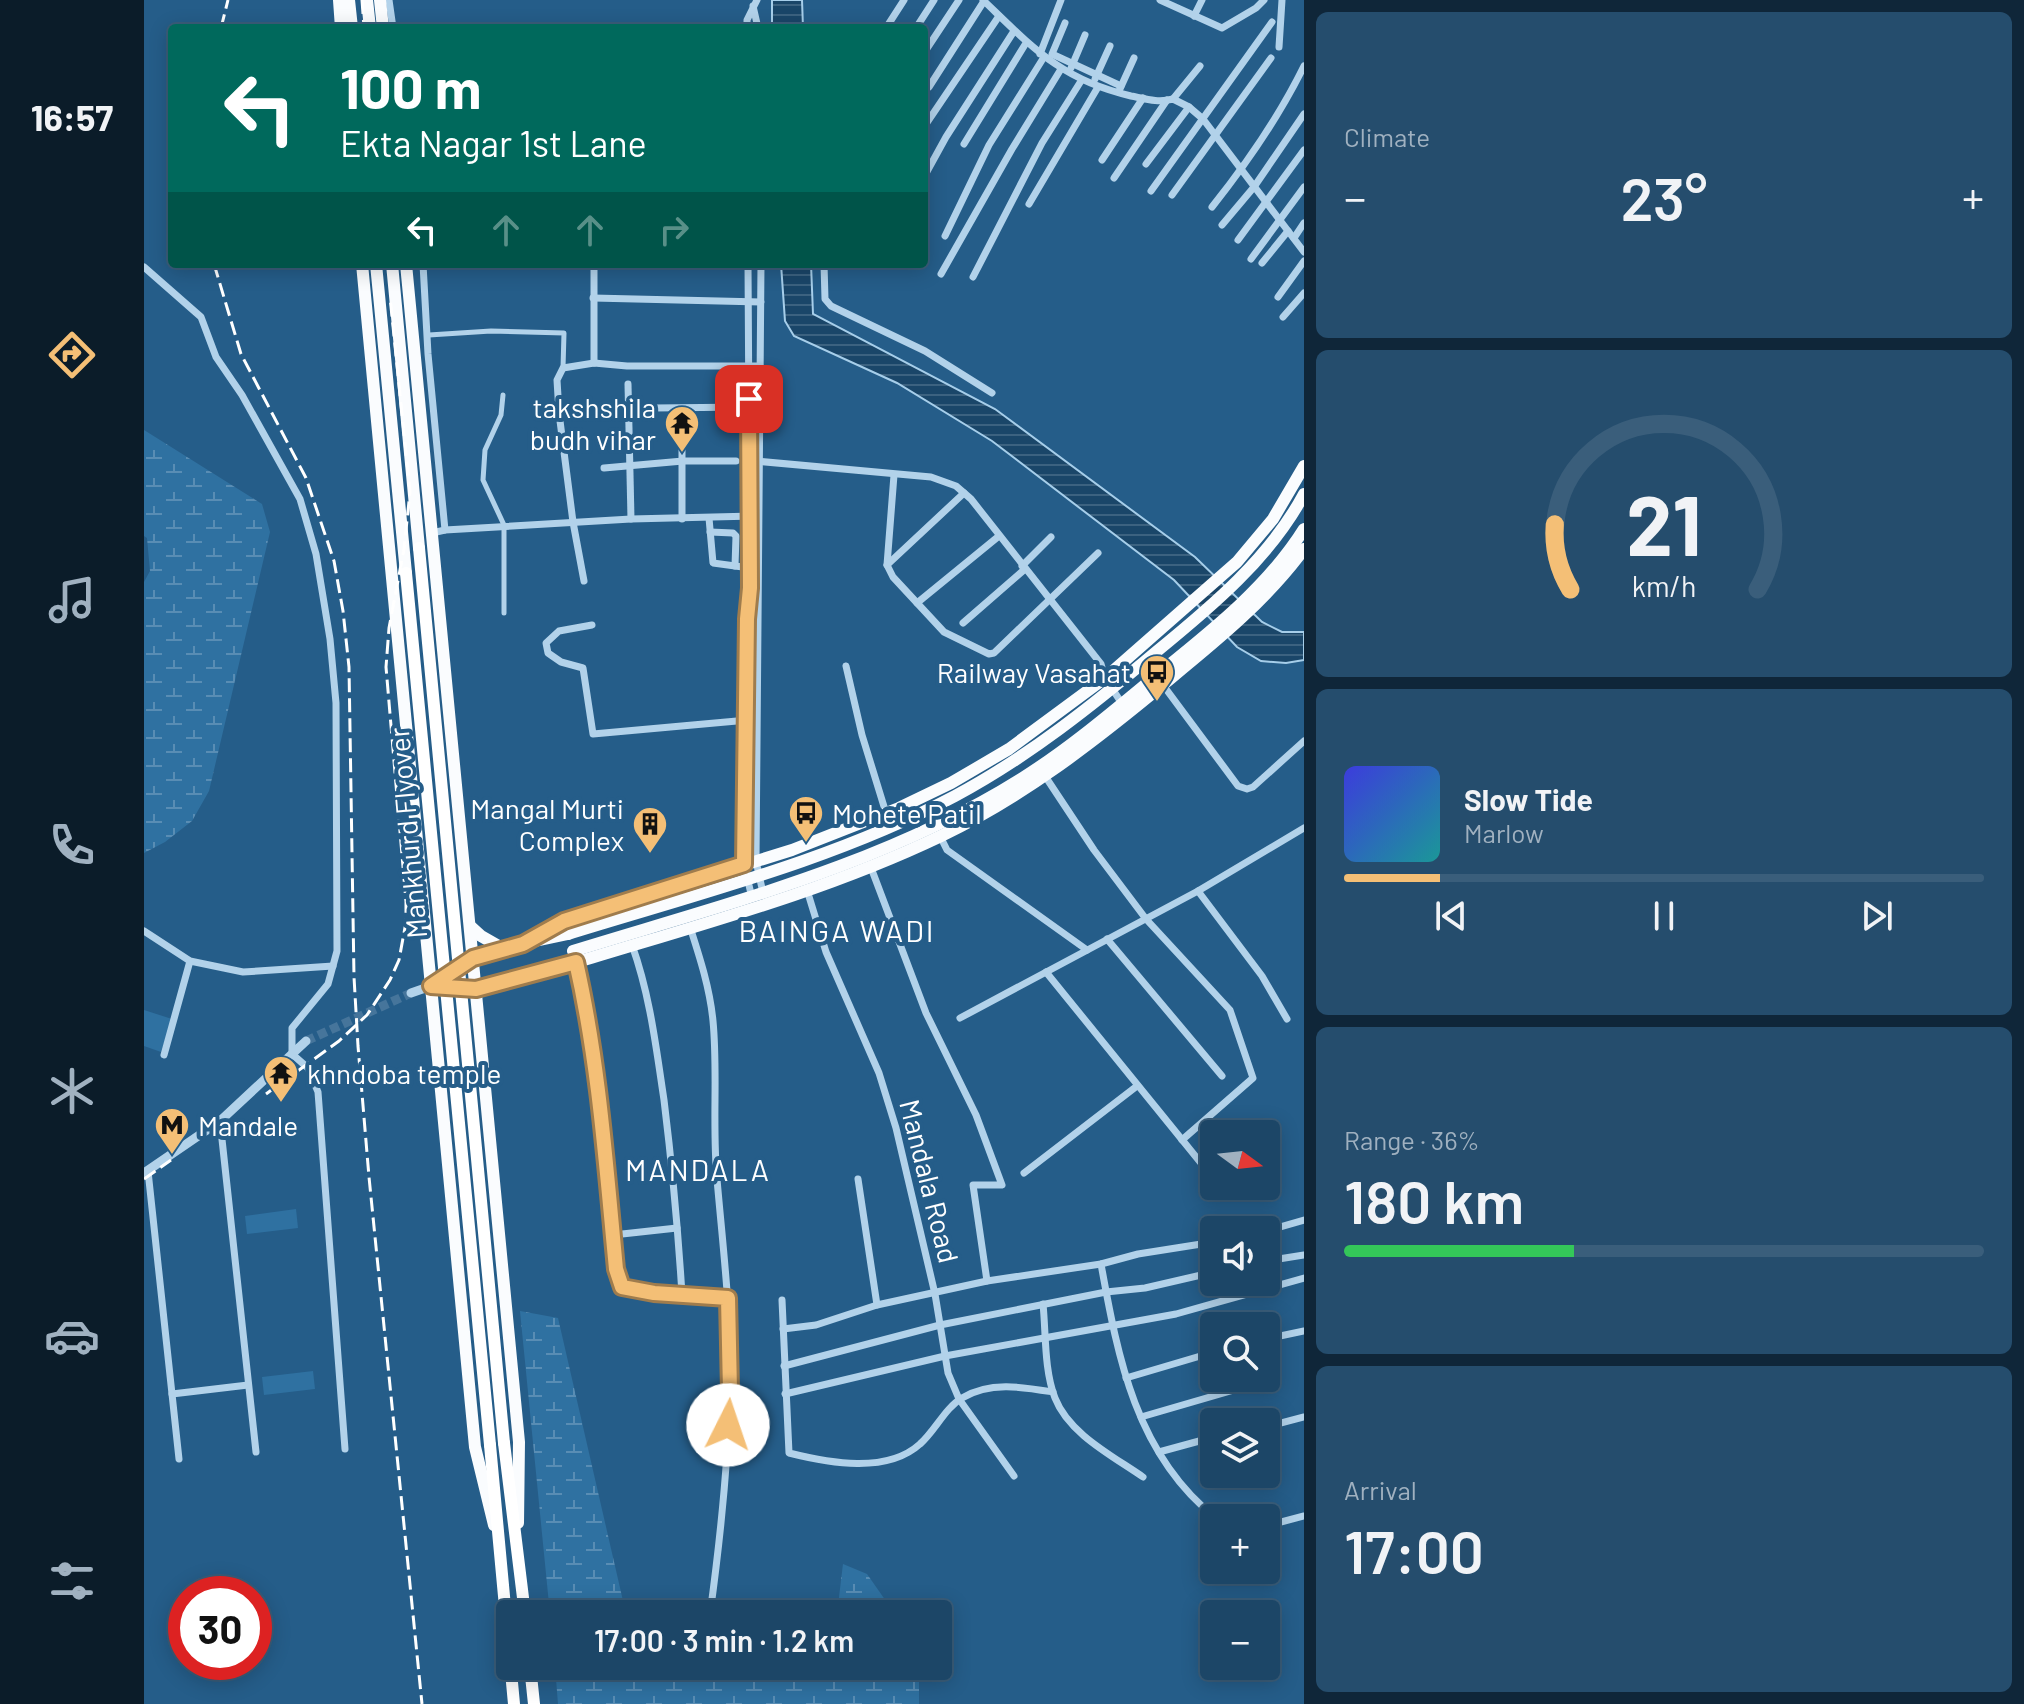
<!DOCTYPE html>
<html lang="en">
<head>
<meta charset="utf-8">
<style>
  :root { --surface:#1c4667; --page:#254d6d; --text:#f1f3f6; --muted:#a0b1c0; --line:#3a5e7b; --accent:#f4bf76 }
  body { margin:0; font-family:Barlow,sans-serif; background:var(--page); color:var(--text); height:100vh; display:flex; flex-direction:column; font-size:30px; white-space:nowrap }
  * { box-sizing:border-box; margin:0 }
  p { font-size:26px; color:var(--muted) }
  .icon { flex:none; width:44px; height:44px; fill:none; stroke:currentColor; stroke-width:2; stroke-linecap:round; stroke-linejoin:round }
  .map { position:relative; flex:1; overflow:hidden }
  .sheet { display:flex; flex-direction:column; gap:12px; padding:12px; background:#0f2639; width:720px }
  .sheet>* { flex:none }
  .guide { position:absolute; left:24px; top:24px; width:760px; height:244px; border-radius:8px; box-shadow:0 4px 20px #0003,0 0 0 2px var(--line); background:#00695c; color:#fff; overflow:hidden }
  .needle { width:52px; rotate:105deg }
  .fabs { position:absolute; left:1056px; top:1120px; display:grid; gap:16px }
  .fabs a { display:grid; place-items:center; width:80px; height:80px; border-radius:8px; background:var(--surface); box-shadow:0 4px 20px #0003,0 0 0 2px var(--line); font-size:40px }
  .speed { position:absolute; left:24px; top:1576px; display:flex; gap:16px; font-size:40px; font-weight:700; text-align:center }
  .speed>* { display:grid; place-content:center; width:104px; height:104px; border-radius:50%; background:var(--surface); box-shadow:0 4px 20px #0003,0 0 0 2px var(--line); line-height:1 }
  .speed .limit { border:12px solid #d22; background:#fff; color:#111 }
  .pin { position:absolute; display:grid; place-items:center; width:68px; height:68px; color:#fff; margin:-34px; border-radius:16px; box-shadow:0 4px 12px #0006 }
  .me { position:absolute; width:88px; margin:-44px; rotate:4deg; stroke-linejoin:round; filter:drop-shadow(0 0 6px #0008) }
  .turn { display:flex; align-items:center; gap:28px; height:168px; padding:0 40px; font-size:36px }
  .turn .icon { width:104px; height:104px; stroke-width:2.5 }
  .turn b { display:block; font-size:56px; line-height:68px }
  .lanes { display:flex; align-items:center; height:76px; padding:0 40px; background:#0003; justify-content:center; gap:40px; direction:ltr }
  .lanes .off { opacity:.35 }
  .big { font-size:60px; font-weight:600; line-height:1.1 }
  .sheet .card { flex:1; display:flex; flex-direction:column; justify-content:center; gap:12px; min-width:0; padding:0 28px; border-radius:12px; background:var(--page) }
  .sheet .dial { align-items:center; gap:0 }
  .dial svg { height:208px; overflow:visible; fill:none; stroke:var(--line); stroke-width:7; stroke-linecap:round; text-anchor:middle }
  .dial text { fill:var(--text); stroke:none }
  .song { display:flex; align-items:center; gap:24px }
  .cover { width:96px; height:96px; border-radius:12px; background:linear-gradient(135deg,hsl(240 70% 55%),hsl(180 70% 35%)) }
  .played { height:8px; border-radius:4px; background:linear-gradient(90deg,var(--accent) 15%,var(--line) 15%) }
  .keys { display:flex; justify-content:space-around; direction:ltr }
  .heat { display:flex; justify-content:space-between; align-items:center; font-size:44px; direction:ltr }
  .charge { height:12px; border-radius:6px; background:linear-gradient(90deg,#34c759 36%,var(--line) 0) }
  .trip { position:absolute; left:352px; top:1600px; width:456px; height:80px; border-radius:8px; background:var(--surface); box-shadow:0 4px 20px #0003,0 0 0 2px var(--line); font-weight:600; line-height:80px; text-align:center }
  main { display:flex; flex:1; min-height:0 }
  .tab-bar { display:flex; flex-direction:column; width:144px; justify-content:space-around; align-items:center; background:#0b1c29; color:var(--muted) }
  .tab-bar .icon { width:56px; height:56px }
  .tab-bar .selected { color:var(--accent) }
  .tab-bar b { font-size:36px; color:var(--text) }
  .map>svg:first-child { display:block }
  .wetland { fill:url(#wetland-marsh) }
  .green { fill:#2f71a1 }
  .water { fill:url(#water-rules); stroke:#a6ceea; stroke-width:2 }
  .lines { fill:none; stroke-linecap:round; stroke-linejoin:round }
  .tertiary-tunnel { stroke:#46759b; stroke-width:9; stroke-dasharray:9 4.5; stroke-linecap:butt }
  .pedestrian { stroke:#b2d2ea; stroke-width:5 }
  .minor { stroke:#b2d2ea; stroke-width:7 }
  .tertiary { stroke:#b2d2ea; stroke-width:9 }
  .trunk { stroke:#fafcfe; stroke-width:12 }
  .motorway { stroke:#fff; stroke-width:12 }
  .rail { stroke:#fff; stroke-width:3; stroke-dasharray:14 6; stroke-linecap:butt }
  .trunk-bridge { stroke:#fafcfe; stroke-width:12 }
  .motorway-bridge { stroke:#fff; stroke-width:12 }
  .route-casing { stroke:#9f7c4d; stroke-width:20 }
  .route { stroke:#f4bf76; stroke-width:14 }
  .labels { text-anchor:middle; dominant-baseline:central; stroke-width:8; stroke-linejoin:round; paint-order:stroke }
  .poi-label { font-size:28px; fill:#fff; stroke:#255d89; text-anchor:end }
  .street-label { font-size:28px; fill:#fff; stroke:#255d89 }
  .neighbourhood-label { font-size:30px; letter-spacing:2px; fill:#fff; stroke:#255d89 }
</style>
</head>
<body>
<main>
<nav class="tab-bar">
<b>16:57</b>
<svg class="icon selected" aria-label="directions" viewBox="0 0 24 24"><path d="M12 3l9 9-9 9-9-9zM9 14v-3h6M13 9l2 2-2 2"/></svg>
<svg class="icon" aria-label="music" viewBox="0 0 24 24"><path d="M9 18V5l10-2v13"/><circle cx="6" cy="18" r="3"/><circle cx="16" cy="16" r="3"/></svg>
<svg class="icon" aria-label="phone" viewBox="0 0 24 24"><path d="M5 4h4l2 5-3 2q2 4 5 5l2-3 5 2v4C11 20 4 13 5 4z"/></svg>
<svg class="icon" aria-label="climate" viewBox="0 0 24 24"><path d="M12 3v18M4 7l16 10M4 17L20 7"/></svg>
<svg class="icon" aria-label="car" viewBox="0 0 24 24"><path d="M5 17H2v-5l4-1 3-4h7l3 4 3 1v5h-3M9 17h6M6 11h13"/><circle cx="7" cy="17" r="2"/><circle cx="17" cy="17" r="2"/></svg>
<svg class="icon" aria-label="filters" viewBox="0 0 24 24"><path d="M4 7h16M4 17h16"/><circle cx="9" cy="7" r="2"/><circle cx="15" cy="17" r="2"/></svg>
</nav>
<div class="map">
<svg width="1160" height="1704" viewBox="0 0 1160 1704">
  <defs>
    <pattern id="wetland-marsh" width="20" height="14" patternUnits="userSpaceOnUse" patternTransform="scale(2)"><rect width="20" height="14" fill="#2f71a1"/><path d="M1 5h8M5 5V1M11 12h8M15 12V8" fill="none" stroke="#598db4"/></pattern>
    <pattern id="water-rules" width="6" height="5" patternUnits="userSpaceOnUse" patternTransform="scale(2)"><rect width="6" height="5" fill="#1a4669"/><path d="M0 2.5h6" fill="none" stroke="#3c6280"/></pattern>
  </defs>
  <rect width="100%" height="100%" fill="#255d89"/>
  <!-- wetland -->
  <g class="wetland">
    <polygon points="0,430 118,504 126,532 65,791 48,821 21,842 0,853 0,582 6,571 3,538 0,536"/>
    <polygon points="376,1311 414,1318 482,1614 406,1614"/>
    <polygon points="699,1564 723,1574 751,1614 693,1614"/>
    <polygon points="411,1666 544,1666 588,1670 597,1666 775,1666 775,1704 414,1704"/>
  </g>
  <!-- green -->
  <g class="green">
    <polygon points="0,1010 28,1019 17,1052 0,1046"/>
    <polygon points="152,1209 154,1228 103,1234 101,1216"/>
    <polygon points="169,1371 171,1389 120,1395 118,1377"/>
  </g>
  <!-- water -->
  <g class="water">
    <polygon points="628,0 658,0 659,28 628,28"/>
    <polygon points="637,264 667,264 669,314 851,409 1051,557 1118,622 1138,632 1160,632 1160,660 1142,663 1117,661 1093,647 1030,580 848,441 753,383 650,336 641,321"/>
  </g>
  <g class="lines">
    <!-- tertiary-tunnel -->
    <polyline class="tertiary-tunnel" points="162,1041 267,993"/>
    <!-- pedestrian -->
    <g class="pedestrian">
      <polyline points="285,335 347,331 420,333 419,368"/>
      <polyline points="359,395 357,415 341,450 339,480 360,525 360,613"/>
    </g>
    <!-- minor -->
    <g class="minor">
      <polyline points="245,0 249,28"/>
      <path d="M839,0C888,47 917,80 987,96C1002,99 1014,103 1029,99L1045,107L1059,119L1160,252"/>
      <polyline points="1016,0 1078,28 1112,8 1120,0"/>
      <polyline points="609,6 614,28"/>
      <polyline points="1050,16 1058,0"/>
      <polyline points="921,23 908,54 977,86"/>
      <polyline points="603,28 603,20 613,0"/>
      <polyline points="742,28 760,0"/>
      <polyline points="772,28 790,0"/>
      <polyline points="1135,47 1138,0"/>
      <polyline points="780,53 815,0"/>
      <polyline points="896,54 917,0"/>
      <polyline points="927,68 941,35"/>
      <polyline points="951,79 966,46"/>
      <polyline points="785,87 840,1"/>
      <polyline points="975,91 990,58"/>
      <polyline points="1029,99 1056,66"/>
      <polyline points="780,127 855,16"/>
      <polyline points="820,144 882,43"/>
      <polyline points="958,160 999,98"/>
      <polyline points="1002,164 1045,107"/>
      <polyline points="780,177 802,137 870,31"/>
      <polyline points="970,178 1023,100"/>
      <polyline points="1007,191 1128,22"/>
      <polyline points="1028,195 1127,58"/>
      <polyline points="885,204 954,87"/>
      <path d="M1068,207C1103,163 1135,117 1160,66"/>
      <polyline points="1078,225 1110,187 1160,114"/>
      <polyline points="801,236 845,145 900,57"/>
      <polyline points="1150,238 1160,223"/>
      <polyline points="1094,240 1160,150"/>
      <polyline points="1107,259 1160,187"/>
      <polyline points="1118,263 1144,231"/>
      <polyline points="279,264 284,354 301,530 288,533"/>
      <polyline points="450,264 450,363"/>
      <polyline points="604,264 606,588 603,619 600,864 608,898"/>
      <polyline points="617,264 612,861 619,893"/>
      <polyline points="680,264 681,299 687,306 781,351 848,393"/>
      <polyline points="0,267 57,317 72,357 98,395 156,499 172,554 186,639 192,703 193,951 184,984 148,1028 148,1054 164,1068 174,1092 201,1449"/>
      <polyline points="797,274 868,149 917,69"/>
      <polyline points="829,277 898,143 937,81"/>
      <polyline points="1134,297 1160,261"/>
      <polyline points="449,298 617,302"/>
      <polyline points="1139,317 1160,293"/>
      <polyline points="484,384 487,519"/>
      <polyline points="415,409 605,407"/>
      <polyline points="538,416 538,519"/>
      <polyline points="611,461 787,477 812,486 827,499 957,664 961,678 979,705"/>
      <polyline points="460,468 539,461 592,461"/>
      <polyline points="750,475 743,565 749,577 800,632 845,654 850,653 954,553"/>
      <polyline points="565,518 569,563 606,568"/>
      <polyline points="301,530 487,519 610,516"/>
      <polyline points="566,532 589,533 592,536 591,566"/>
      <polyline points="743,565 820,493"/>
      <polyline points="878,566 907,537"/>
      <polyline points="440,581 429,522 415,413 413,380 419,368 450,363 483,366 616,366"/>
      <polyline points="773,603 855,536"/>
      <polyline points="819,623 881,569"/>
      <polyline points="448,625 415,631 402,643 404,653 417,662 439,668 449,734 604,720"/>
      <polyline points="702,666 718,735 742,813"/>
      <polyline points="1019,685 1094,786 1103,789 1109,787 1160,741"/>
      <polyline points="901,776 950,850 1002,919 1086,1010 1109,1078 1038,1140"/>
      <polyline points="796,836 803,850 943,950"/>
      <polyline points="726,865 782,1013 832,1115 858,1185 829,1185 843,1281"/>
      <polyline points="663,890 682,952 735,1073 752,1128 791,1294 804,1373 815,1399 870,1476"/>
      <polyline points="1054,891 1118,976 1143,1019"/>
      <path d="M546,927C556,958 566,989 569,1021C574,1073 568,1126 573,1179C579,1249 588,1319 586,1391C584,1465 576,1541 566,1614"/>
      <polyline points="0,931 46,961 99,972 189,966"/>
      <polyline points="963,939 1078,1076"/>
      <path d="M488,945C506,995 512,1047 520,1100C528,1165 534,1229 538,1295"/>
      <path d="M432,962C456,1063 462,1166 472,1269L478,1287L510,1293L584,1298"/>
      <polyline points="902,972 1061,1168 1070,1164"/>
      <polyline points="816,1018 1054,891 1160,828"/>
      <polyline points="20,1055 46,961"/>
      <polyline points="76,1121 112,1452"/>
      <polyline points="4,1171 35,1459"/>
      <polyline points="880,1173 993,1086"/>
      <polyline points="714,1179 733,1305"/>
      <polyline points="1122,1231 1160,1220"/>
      <polyline points="469,1235 533,1228"/>
      <polyline points="1122,1261 1160,1255"/>
      <path d="M957,1264C974,1358 992,1455 1072,1518"/>
      <path d="M638,1300L645,1453C685,1463 743,1474 776,1444C791,1431 801,1408 818,1398C846,1381 879,1387 909,1392"/>
      <path d="M899,1304C902,1333 900,1370 911,1398C925,1434 969,1456 999,1477"/>
      <polyline points="639,1329 672,1325 733,1305 843,1281 957,1264 994,1254 1070,1242"/>
      <polyline points="1122,1339 1160,1331"/>
      <polyline points="640,1366 796,1325 962,1292 1001,1288 1070,1272"/>
      <polyline points="982,1378 1070,1352"/>
      <polyline points="28,1394 104,1385"/>
      <polyline points="641,1394 801,1356 1032,1314 1160,1278"/>
      <polyline points="997,1417 1114,1383"/>
      <polyline points="1122,1427 1160,1417"/>
      <polyline points="1015,1452 1070,1437"/>
      <polyline points="1122,1526 1160,1516"/>
    </g>
    <!-- tertiary -->
    <g class="tertiary">
      <polyline points="267,993 287,986"/>
      <polyline points="0,1173 76,1121 162,1041"/>
    </g>
    <!-- trunk -->
    <g class="trunk">
      <polyline points="195,0 197,28"/>
      <polyline points="205,0 208,28"/>
      <polyline points="223,0 226,28"/>
      <polyline points="236,0 239,28"/>
      <polyline points="218,264 331,1447 350,1525"/>
      <polyline points="232,264 262,573"/>
      <polyline points="248,264 275,548"/>
      <polyline points="262,264 375,1442 374,1523"/>
      <polyline points="326,926 337,936 358,948"/>
      <polyline points="379,944 420,921 648,850 755,808 807,783 865,749 961,678 1093,562 1129,519 1160,466"/>
      <polyline points="293,982 329,958 358,948 424,934"/>
      <path d="M326,989L361,982C386,974 412,968 437,961C558,924 682,891 797,836C879,797 951,741 1021,683C1071,642 1122,601 1160,549"/>
    </g>
    <!-- motorway -->
    <g class="motorway">
      <polyline points="360,1443 381,1614"/>
      <polyline points="346,1445 370,1704"/>
      <polyline points="386,1666 390,1704"/>
    </g>
    <!-- rail -->
    <g class="rail">
      <polyline points="218,0 220,28"/>
      <polyline points="77,28 84,0"/>
      <polyline points="70,264 97,354 162,478 190,561 199,611 205,667 210,977 214,1046 225,1177 278,1704"/>
      <polyline points="122,1094 195,1041 223,1015 246,980 255,960 262,922 262,902 242,667 245,628 260,549 266,492 246,297"/>
      <polyline points="0,1179 27,1160"/>
    </g>
    <!-- trunk-bridge -->
    <g class="trunk-bridge">
      <path d="M424,934C553,894 690,860 811,796C884,757 949,705 1012,652C1067,607 1126,558 1160,494"/>
      <path d="M429,951C581,904 743,864 880,777C929,746 974,707 1019,670C1070,629 1125,585 1160,529"/>
    </g>
    <!-- motorway-bridge -->
    <g class="motorway-bridge">
      <polyline points="275,548 360,1443"/>
      <polyline points="262,573 346,1445"/>
    </g>
  </g>
  <g class="lines">
    <!-- route casing -->
    <g class="route-casing">
      <path id="route" d="M584,1425L586,1391L584,1298L510,1293L478,1287L472,1269C462,1166 455,1063 432,962L332,989L287,986L329,958L379,944L420,921L600,864L603,619L606,588L605,399"/>
    </g>
    <!-- route -->
    <use href="#route" class="route"/>
  </g>
  <!-- icons -->
  <defs>
    <g id="temple-pin" transform="scale(1.8)"><path d="M0 17L-7.5 6A9.5 9.5 0 1 1 7.5 6Z" fill="#f4bf76" stroke="#255d89"/><path d="M0-6L5-2H3V0L6.5 2.5H4V6H1.5V3h-3V6H-4V2.5H-6.5L-3 0V-2H-5Z" fill="#111"/></g>
    <g id="bus-pin" transform="scale(1.8)"><path d="M0 17L-7.5 6A9.5 9.5 0 1 1 7.5 6Z" fill="#f4bf76" stroke="#255d89"/><path d="M-5-6H5V4H4V6H2V4H-2V6H-4V4H-5ZM-3.5-4V0h7V-4ZM-3.5 1.2v1.5H-2V1.2ZM2 1.2v1.5H3.5V1.2Z" fill="#111"/></g>
    <g id="building-pin" transform="scale(1.8)"><path d="M0 17L-7.5 6A9.5 9.5 0 1 1 7.5 6Z" fill="#f4bf76" stroke="#255d89"/><path d="M-4-6H4V6H1V3H-1V6H-4ZM-2.5-4.3h1.7v1.8h-1.7ZM.8-4.3h1.7v1.8H.8ZM-2.5-1h1.7V.8h-1.7ZM.8-1h1.7V.8H.8Z" fill="#111"/></g>
    <g id="metro-pin" transform="scale(1.8)"><path d="M0 17L-7.5 6A9.5 9.5 0 1 1 7.5 6Z" fill="#f4bf76" stroke="#255d89"/><path d="M-5.5 5V-5H-3L0 0L3-5H5.5V5H3V-.5L0 4L-3-.5V5Z" fill="#111"/></g>
  </defs>
  <g fill-rule="evenodd">
    <use href="#temple-pin" x="538" y="423"/>
    <use href="#bus-pin" x="1013" y="672"/>
    <use href="#bus-pin" x="662" y="813"/>
    <use href="#building-pin" x="506" y="824"/>
    <use href="#temple-pin" x="137" y="1073"/>
    <use href="#metro-pin" x="28" y="1125"/>
  </g>
  <g class="labels">
    <!-- poi labels -->
    <g class="poi-label">
      <text x="512" y="407">takshshila<tspan x="512" dy="32">budh vihar</tspan></text>
      <text x="987" y="672">Railway Vasahat</text>
      <text x="480" y="808">Mangal Murti<tspan x="480" dy="32">Complex</tspan></text>
      <text x="688" y="813" text-anchor="start">Mohete Patil</text>
      <text x="163" y="1073" text-anchor="start">khndoba temple</text>
      <text x="54" y="1125" text-anchor="start">Mandale</text>
    </g>
    <!-- street labels -->
    <g class="street-label">
      <text transform="translate(263 833) rotate(-95)">Mankhurd Flyover</text>
      <text transform="translate(786 1181) rotate(76)">Mandala Road</text>
    </g>
    <!-- neighbourhood labels -->
    <g class="neighbourhood-label">
      <text x="693" y="930">BAINGA WADI</text>
      <text x="554" y="1169">MANDALA</text>
    </g>
  </g>
</svg>
<div class="fabs">
<a><svg class="needle" viewBox="-14 -14 28 28"><path d="M0-13l5 13h-10z" fill="#e53935"/><path d="M0 13l5-13h-10z" fill="#a0b1c0"/></svg></a>
<a><svg class="icon" aria-label="sound" viewBox="0 0 24 24"><path d="M4 9h4l5-4v14l-5-4H4zM17 9q2 3 0 6"/></svg></a>
<a><svg class="icon" aria-label="search" viewBox="0 0 24 24"><circle cx="10" cy="10" r="6"/><path d="M15 15l6 6"/></svg></a>
<a><svg class="icon" aria-label="layers" viewBox="0 0 24 24"><path d="M12 4l9 5-9 5-9-5zM3 14l9 5 9-5"/></svg></a>
<a>+</a>
<a>−</a>
</div>
<div class="speed"><div class="limit">30</div></div>
<div class="pin" style="left:605px;top:399px;background:#d93025"><svg class="icon" aria-label="arrive" viewBox="0 0 24 24"><path d="M6 21V4h12l-3 4 3 4H6"/></svg></div>
<svg class="me" style="left:584px;top:1425px" viewBox="-20 -20 40 40"><circle r="19" fill="#fff"/><path d="M0-13L10 11 0 6-10 11z" fill="#f4bf76"/></svg>
<div class="trip">17:00 · 3 min · 1.2 km</div>
<div class="guide">
<div class="turn"><svg class="icon" aria-label="left" viewBox="0 0 24 24"><path d="M17 20v-9H6M10 6l-5 5 5 5"/></svg><div><b>100 m</b>Ekta Nagar 1st Lane</div></div>
<div class="lanes"><svg class="icon" aria-label="left" viewBox="0 0 24 24"><path d="M17 20v-9H6M10 6l-5 5 5 5"/></svg><svg class="icon off" aria-label="ahead" viewBox="0 0 24 24"><path d="M12 20V5M6 11l6-6 6 6"/></svg><svg class="icon off" aria-label="ahead" viewBox="0 0 24 24"><path d="M12 20V5M6 11l6-6 6 6"/></svg><svg class="icon off" aria-label="right" viewBox="0 0 24 24"><path d="M7 20v-9h11M14 6l5 5-5 5"/></svg></div>
</div>
</div>
<section class="sheet">
<div class="card"><p>Climate</p>
<div class="heat"><a>−</a><b class="big">23°</b><a>+</a></div>
</div>
<div class="card dial"><svg viewBox="0 0 100 80">
<path d="M14 69A42 42 0 1 1 86 69"/>
<path d="M14 69A42 42 0 0 1 8 44" stroke="#f4bf76"/>
<text x="50" y="56" font-size="32" font-weight="700">21</text>
<text x="50" y="72" font-size="11">km/h</text>
</svg></div>
<div class="card">
<div class="song"><i class="cover"></i><div><b>Slow Tide</b><p>Marlow</p></div></div>
<div class="played"></div>
<div class="keys"><svg class="icon" aria-label="previous" viewBox="0 0 24 24"><path d="M18 5L8 12l10 7zM5 5v14"/></svg><svg class="icon" aria-label="pause" viewBox="0 0 24 24"><path d="M8 5v14M16 5v14"/></svg><svg class="icon" aria-label="next" viewBox="0 0 24 24"><path d="M6 5l10 7-10 7zM19 5v14"/></svg></div>
</div>
<div class="card"><p>Range · 36%</p><b class="big">180 km</b><div class="charge"></div></div>
<div class="card"><p>Arrival</p><b class="big">17:00</b></div>
</section>
</main>
</body>
</html>
